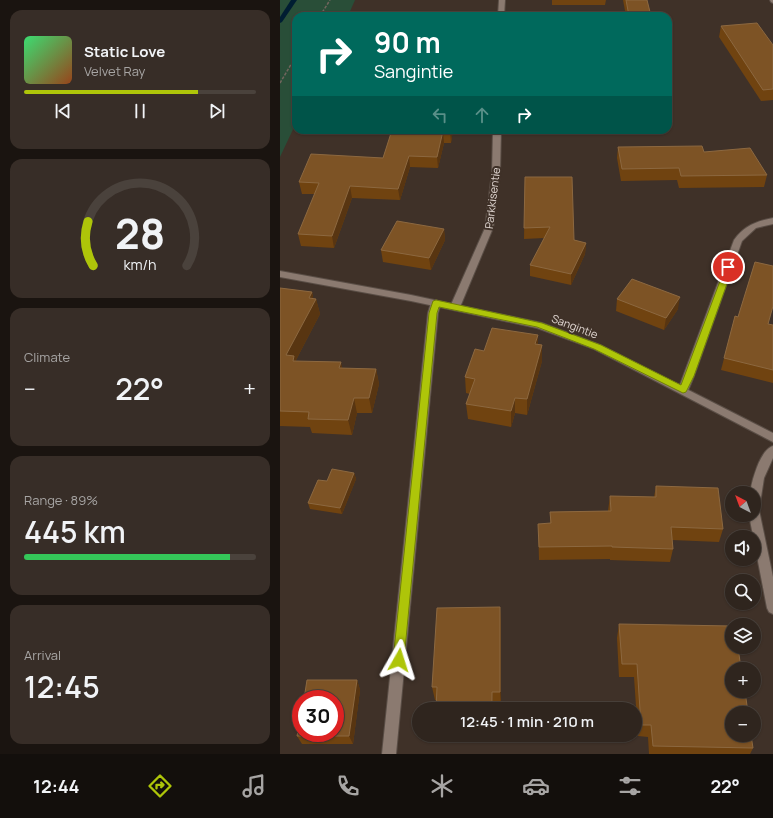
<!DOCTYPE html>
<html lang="en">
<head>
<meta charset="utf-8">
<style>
  :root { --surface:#2f251e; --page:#372d27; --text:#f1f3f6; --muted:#a7a5a4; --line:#4a423c; --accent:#aec509 }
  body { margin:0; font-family:Manrope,sans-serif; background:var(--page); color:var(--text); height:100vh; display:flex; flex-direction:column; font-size:15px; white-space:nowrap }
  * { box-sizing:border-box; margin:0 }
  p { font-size:13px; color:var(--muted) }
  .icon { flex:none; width:22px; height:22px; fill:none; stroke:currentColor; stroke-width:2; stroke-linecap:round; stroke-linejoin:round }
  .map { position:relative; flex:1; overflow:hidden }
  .panel { display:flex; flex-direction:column; gap:10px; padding:10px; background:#1a1410; width:280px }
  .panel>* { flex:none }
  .top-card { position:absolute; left:12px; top:12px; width:380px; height:122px; border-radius:12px; box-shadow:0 1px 3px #0004,0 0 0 1px var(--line); background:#00695c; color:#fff; overflow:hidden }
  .needle { width:26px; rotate:319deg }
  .fabs { position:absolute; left:445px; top:486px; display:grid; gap:8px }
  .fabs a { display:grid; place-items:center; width:36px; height:36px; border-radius:50%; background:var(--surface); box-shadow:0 1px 3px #0004,0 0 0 1px var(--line); font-size:20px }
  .speed { position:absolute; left:12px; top:690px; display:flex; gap:8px; font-size:20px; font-weight:700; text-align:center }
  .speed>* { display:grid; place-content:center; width:52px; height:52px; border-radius:50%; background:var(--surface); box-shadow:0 1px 3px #0004,0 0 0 1px var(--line); line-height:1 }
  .speed .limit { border:6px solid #d22; background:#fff; color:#111 }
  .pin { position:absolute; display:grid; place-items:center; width:34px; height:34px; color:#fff; margin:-17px; border:2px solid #fff; border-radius:50%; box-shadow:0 1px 4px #0007 }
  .me { position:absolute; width:44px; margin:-22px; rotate:6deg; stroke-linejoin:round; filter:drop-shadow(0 0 3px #0008) }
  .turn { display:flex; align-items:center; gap:14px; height:84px; padding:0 16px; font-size:18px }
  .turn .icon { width:52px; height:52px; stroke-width:2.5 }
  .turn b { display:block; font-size:28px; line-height:34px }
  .lanes { display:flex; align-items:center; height:38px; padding:0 16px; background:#0003; justify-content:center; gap:20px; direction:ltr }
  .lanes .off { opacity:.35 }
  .big { font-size:30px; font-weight:600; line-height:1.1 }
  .panel .widget { flex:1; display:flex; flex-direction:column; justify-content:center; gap:6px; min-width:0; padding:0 14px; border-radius:12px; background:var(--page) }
  .panel .dial { align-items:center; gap:0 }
  .dial svg { height:104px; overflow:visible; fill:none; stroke:var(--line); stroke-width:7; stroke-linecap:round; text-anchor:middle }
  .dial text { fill:var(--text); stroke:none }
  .song { display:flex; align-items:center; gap:12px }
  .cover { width:48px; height:48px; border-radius:6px; background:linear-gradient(135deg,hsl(140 70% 55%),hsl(20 70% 35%)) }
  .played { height:4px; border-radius:2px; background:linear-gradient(90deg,var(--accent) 75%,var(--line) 75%) }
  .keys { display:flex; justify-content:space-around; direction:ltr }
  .heat { display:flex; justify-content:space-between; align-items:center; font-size:22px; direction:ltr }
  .charge { height:6px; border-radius:3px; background:linear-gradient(90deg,#34c759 89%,var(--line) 0) }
  .trip { position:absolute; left:132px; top:702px; width:230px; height:40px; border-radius:20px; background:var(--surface); box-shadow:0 1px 3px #0004,0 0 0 1px var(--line); font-weight:600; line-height:40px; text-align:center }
  .tab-bar { display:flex; height:64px; justify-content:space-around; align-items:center; background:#130f0c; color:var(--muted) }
  .tab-bar .icon { width:28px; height:28px }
  .tab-bar .on { color:var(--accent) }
  .tab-bar b { font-size:18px; color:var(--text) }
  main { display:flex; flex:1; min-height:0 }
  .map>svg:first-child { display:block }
  .green { fill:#294e38 }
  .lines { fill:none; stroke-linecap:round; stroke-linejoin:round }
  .stream { fill:#001d32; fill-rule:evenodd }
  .minor-casing { stroke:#5a4e46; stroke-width:2 }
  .tertiary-casing { stroke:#5a4e46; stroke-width:2 }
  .path { stroke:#72655d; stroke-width:1.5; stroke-dasharray:3 1.5; stroke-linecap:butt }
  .minor { fill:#8b7a70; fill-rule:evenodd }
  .tertiary { fill:#8b7a70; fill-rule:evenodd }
  .wall { fill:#704310 }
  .shaded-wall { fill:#583511 }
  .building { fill:#7d5325; stroke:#8c6840 }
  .route { fill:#aec509; stroke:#718006 }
  .labels { text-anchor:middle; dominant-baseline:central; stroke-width:4; stroke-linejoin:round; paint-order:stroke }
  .street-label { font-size:11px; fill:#e1d7d2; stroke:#3f3128 }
</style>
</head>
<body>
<main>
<section class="panel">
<div class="widget">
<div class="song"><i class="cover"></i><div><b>Static Love</b><p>Velvet Ray</p></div></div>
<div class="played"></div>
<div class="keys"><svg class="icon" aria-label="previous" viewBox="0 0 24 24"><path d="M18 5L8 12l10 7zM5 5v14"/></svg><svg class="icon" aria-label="pause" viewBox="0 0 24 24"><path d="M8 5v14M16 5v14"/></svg><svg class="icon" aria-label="next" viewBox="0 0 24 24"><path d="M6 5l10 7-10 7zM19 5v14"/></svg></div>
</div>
<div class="widget dial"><svg viewBox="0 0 100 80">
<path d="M14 69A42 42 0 1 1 86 69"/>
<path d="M14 69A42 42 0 0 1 10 35" stroke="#aec509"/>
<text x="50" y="56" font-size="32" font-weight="700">28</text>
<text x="50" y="72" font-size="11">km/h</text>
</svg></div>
<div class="widget"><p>Climate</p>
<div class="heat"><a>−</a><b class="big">22°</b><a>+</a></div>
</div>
<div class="widget"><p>Range · 89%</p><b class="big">445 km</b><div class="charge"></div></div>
<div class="widget"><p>Arrival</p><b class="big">12:45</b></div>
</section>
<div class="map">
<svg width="493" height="754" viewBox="0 0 493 754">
  <rect width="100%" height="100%" fill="#3f3128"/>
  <!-- green -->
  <polygon class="green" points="0,0 75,0 68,16 16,16 16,123 0,157"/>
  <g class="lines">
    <!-- stream -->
    <polygon class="stream" points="11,0 17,0 2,22 0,23 0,17"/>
    <!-- minor casing -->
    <g class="minor-casing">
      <g id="minor">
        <polygon points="219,0 225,0 224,16 218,16"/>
        <polygon points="490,0 493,0 493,3 491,2"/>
        <polygon points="213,130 221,130 220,173 213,228 180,307 175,310 170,307 205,228 212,173"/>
        <path d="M493,218V224L476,228L462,241L414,376L407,393H399L398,390L454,240C464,226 476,221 493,218Z"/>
        <polygon points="156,300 161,303 158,313 116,754 102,754 148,313 151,303"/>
        <path d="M493,446V458L484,478L479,510L493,577V614L489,612L487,608L469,515H474V493H470C472,480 480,450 493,446Z"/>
      </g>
    </g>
    <!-- tertiary casing -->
    <g class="tertiary-casing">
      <polygon id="tertiary" points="0,271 131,295 262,323 320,345 493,433 493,442 314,349 257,328 131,301 0,277"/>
    </g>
    <!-- path -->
    <g class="path">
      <polyline points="40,16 50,0"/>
      <polyline points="0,83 16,56"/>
    </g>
    <!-- minor -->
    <use href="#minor" class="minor"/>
    <!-- tertiary -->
    <use href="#tertiary" class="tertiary"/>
  </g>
  <!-- wall -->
  <g class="wall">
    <polygon points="261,0 326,0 325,5 272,5 272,0"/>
    <polygon points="343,0 367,0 371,16 346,16"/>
    <polygon points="441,26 493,45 493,100 481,101 439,37"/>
    <polygon points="112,130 173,130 171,143 164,143 158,168 130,167 120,200 72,198 54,248 21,246 18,234 35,194 22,194 19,182 103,158"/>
    <polygon points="338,147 424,152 487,175 484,187 399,188 397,180 341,181 337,158"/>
    <polygon points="245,177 294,240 306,243 305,254 291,285 250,276 250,265 264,238 244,239"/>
    <polygon points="164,229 165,240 151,270 103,262 101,250"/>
    <polygon points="0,288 32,292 33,298 36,299 40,314 16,360 16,361 62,368 96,369 99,384 92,413 77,413 72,435 32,433 30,427 0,426"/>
    <polygon points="337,299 398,309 384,330 336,311"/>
    <polygon points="455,316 493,325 493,383 441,370"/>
    <polygon points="258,344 262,345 262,361 247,415 235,413 231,427 188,419 186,404 190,394 186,393 185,377 204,351"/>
    <polygon points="74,473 76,479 62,514 30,509 28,503 47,481"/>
    <polygon points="376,486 443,529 439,542 392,540 393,549 390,562 330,560 330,559 259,560 258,524 270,524 270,512 328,511 330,496 374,497"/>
    <polygon points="221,621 221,705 213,705 213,709 156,709 157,700 155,700 152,687"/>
    <polygon points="339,624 473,748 470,754 369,754 368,737 358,736 354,677 339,677 337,638"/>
    <polygon points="77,680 80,690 73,744 22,744 17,736"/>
    <polygon points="158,735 195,735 158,736"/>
  </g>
  <!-- shaded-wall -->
  <g class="shaded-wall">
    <polygon points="170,130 173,130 171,143 170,131"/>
    <polygon points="163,131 164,143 158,168 157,157"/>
    <polygon points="129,156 130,167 120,200 118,189"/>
    <polygon points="70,186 72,198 54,248 52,236"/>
    <polygon points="164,229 165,240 151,270 149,258"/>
    <polygon points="306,243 305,254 291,285 291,274"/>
    <polygon points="32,292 34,302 36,299 40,314 16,360 19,371 6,355 29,298"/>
    <polygon points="400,297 398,309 384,330 386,318"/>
    <polygon points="258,335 258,350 255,344"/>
    <polygon points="262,345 262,361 247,415 247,399"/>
    <polygon points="61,362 64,377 59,368"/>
    <polygon points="96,369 99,384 92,413 89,398"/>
    <polygon points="74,398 77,413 72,435 68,420"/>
    <polygon points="235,398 235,413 231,427 231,411"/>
    <polygon points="74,473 76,479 62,514 60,508"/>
    <polygon points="220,607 221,621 221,705 220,692"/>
    <polygon points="77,680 80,690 73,744 69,736"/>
    <polygon points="212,692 213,705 213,709 212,709"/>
  </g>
  <!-- building -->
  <g class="building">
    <polygon points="346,0 367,0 371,16 349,16"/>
    <polygon points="477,23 493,45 493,89 483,90 441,26"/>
    <polygon points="112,130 170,130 170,131 163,131 157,157 129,156 118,189 70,186 52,236 18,234 39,183 19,182 31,154 103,158"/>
    <polygon points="422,146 424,152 470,148 487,175 401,176 399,168 342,169 338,147"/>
    <polygon points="245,177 292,177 294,240 306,243 291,274 250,265 270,227 244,228"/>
    <polygon points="117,221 164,229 149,258 101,250"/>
    <polygon points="475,262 493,266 493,306 488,324 493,325 493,370 444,358 455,316 458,317"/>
    <polygon points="352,279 400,297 386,318 337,299"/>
    <polygon points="0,288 32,292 29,298 36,299 6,355 14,356 13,361 61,362 59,368 96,369 89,398 74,398 68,420 28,419 29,412 0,411"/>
    <polygon points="212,328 258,335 255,344 262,345 247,399 235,398 231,411 186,404 195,379 185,377 195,349 204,351"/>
    <polygon points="52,469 74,473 60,508 28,503 38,480 47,481"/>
    <polygon points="376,486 438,488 443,529 391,527 393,549 332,547 332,546 259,547 258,524 271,523 270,512 331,511 330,496 376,497"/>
    <polygon points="220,607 220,692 212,692 212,709 156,709 157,687 152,687 157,608"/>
    <polygon points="339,624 452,626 452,647 458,647 461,669 452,669 452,691 465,691 468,713 452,713 452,735 471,735 473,748 373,746 371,725 361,725 357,664 342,664"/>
    <polygon points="27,680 77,680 69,736 17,736 21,716 21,733 55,733 55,699 24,699"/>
  </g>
  <!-- route -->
  <polygon class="route" points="446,265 448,265 453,267 414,376 406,392 403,393 314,349 257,327 159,307 157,313 124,660 123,664 119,665 114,664 113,660 149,313 153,301 156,300 262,323 321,345 401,385"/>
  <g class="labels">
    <!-- street labels -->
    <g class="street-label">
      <text transform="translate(212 198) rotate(-83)">Parkkisentie</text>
      <text transform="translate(295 326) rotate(21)">Sangintie</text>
    </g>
  </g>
</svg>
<div class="fabs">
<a><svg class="needle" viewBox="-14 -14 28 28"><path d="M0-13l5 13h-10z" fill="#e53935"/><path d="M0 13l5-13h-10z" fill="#a7a5a4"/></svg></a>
<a><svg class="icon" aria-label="sound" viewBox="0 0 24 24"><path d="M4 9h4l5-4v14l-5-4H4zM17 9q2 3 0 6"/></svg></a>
<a><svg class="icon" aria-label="search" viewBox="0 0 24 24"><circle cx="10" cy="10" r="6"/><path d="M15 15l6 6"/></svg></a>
<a><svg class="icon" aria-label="layers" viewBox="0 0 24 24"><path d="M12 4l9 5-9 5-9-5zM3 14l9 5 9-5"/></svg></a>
<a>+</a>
<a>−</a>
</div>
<div class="speed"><div class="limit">30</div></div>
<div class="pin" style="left:448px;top:267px;background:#d93025"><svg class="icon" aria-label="arrive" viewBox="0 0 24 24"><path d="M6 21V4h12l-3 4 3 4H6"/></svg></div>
<svg class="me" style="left:119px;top:660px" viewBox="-20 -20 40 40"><path d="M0-17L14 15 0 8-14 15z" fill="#aec509" stroke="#fff" stroke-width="4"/></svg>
<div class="trip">12:45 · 1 min · 210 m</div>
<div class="top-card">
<div class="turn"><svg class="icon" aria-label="right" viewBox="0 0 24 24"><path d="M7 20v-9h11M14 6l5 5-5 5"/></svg><div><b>90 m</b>Sangintie</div></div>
<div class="lanes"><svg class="icon off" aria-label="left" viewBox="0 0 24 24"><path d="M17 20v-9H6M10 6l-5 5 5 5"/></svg><svg class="icon off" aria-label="ahead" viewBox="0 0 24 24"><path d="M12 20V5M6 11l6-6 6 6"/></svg><svg class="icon" aria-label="right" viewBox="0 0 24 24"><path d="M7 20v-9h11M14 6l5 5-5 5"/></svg></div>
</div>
</div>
</main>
<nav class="tab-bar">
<b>12:44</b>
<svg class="icon on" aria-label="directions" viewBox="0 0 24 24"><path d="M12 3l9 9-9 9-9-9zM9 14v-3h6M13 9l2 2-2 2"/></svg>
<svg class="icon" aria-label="music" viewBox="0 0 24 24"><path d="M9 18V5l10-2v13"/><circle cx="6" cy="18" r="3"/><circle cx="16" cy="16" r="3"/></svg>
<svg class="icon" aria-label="phone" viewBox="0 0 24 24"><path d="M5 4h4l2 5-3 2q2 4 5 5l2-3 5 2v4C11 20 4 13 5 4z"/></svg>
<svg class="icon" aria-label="climate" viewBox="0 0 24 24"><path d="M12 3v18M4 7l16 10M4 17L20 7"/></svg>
<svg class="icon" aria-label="car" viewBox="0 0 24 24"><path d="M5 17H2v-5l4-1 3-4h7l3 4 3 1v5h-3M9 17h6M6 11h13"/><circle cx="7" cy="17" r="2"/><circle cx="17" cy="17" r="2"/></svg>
<svg class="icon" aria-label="filters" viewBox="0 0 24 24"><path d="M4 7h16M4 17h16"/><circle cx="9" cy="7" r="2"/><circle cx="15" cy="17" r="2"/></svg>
<b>22°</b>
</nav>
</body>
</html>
